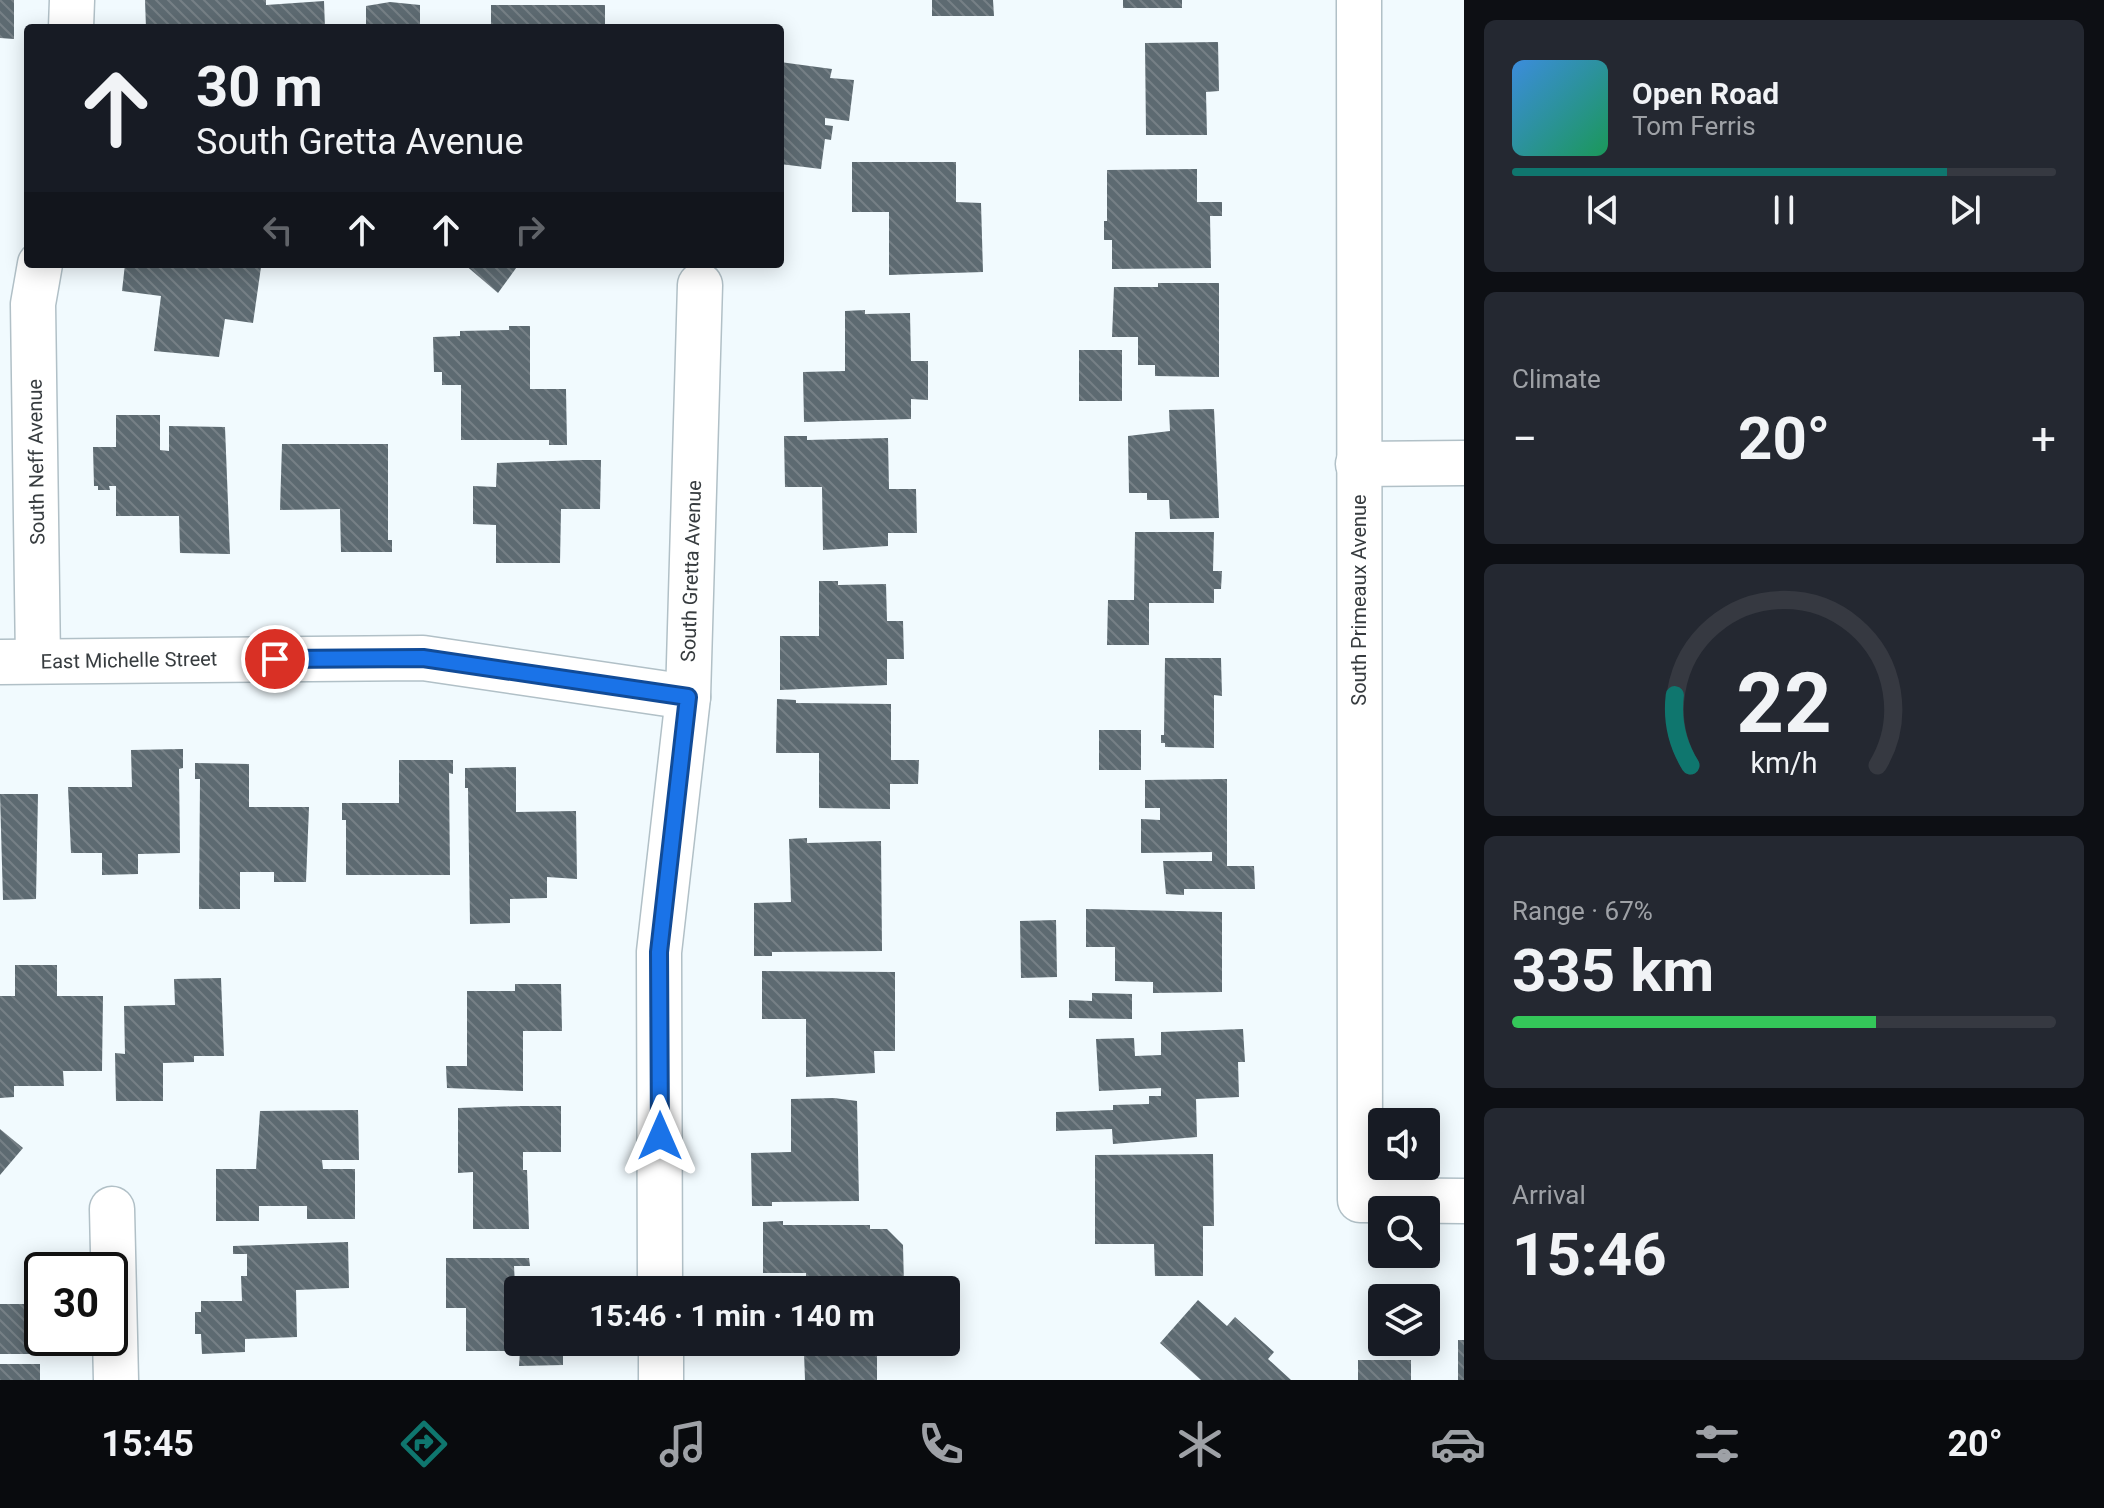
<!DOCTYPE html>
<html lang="en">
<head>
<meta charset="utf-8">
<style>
  :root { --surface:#171b24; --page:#242831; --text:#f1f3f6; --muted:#9ea1a6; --line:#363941; --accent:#0f766e }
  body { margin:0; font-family:Roboto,sans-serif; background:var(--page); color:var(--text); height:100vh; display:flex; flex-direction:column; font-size:30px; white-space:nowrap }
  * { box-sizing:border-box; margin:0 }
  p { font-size:26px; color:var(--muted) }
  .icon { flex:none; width:44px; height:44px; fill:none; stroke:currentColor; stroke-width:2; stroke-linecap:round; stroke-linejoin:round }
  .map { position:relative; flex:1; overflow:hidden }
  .side { display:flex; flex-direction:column; gap:20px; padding:20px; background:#0d0f14; width:640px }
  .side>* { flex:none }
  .guide { position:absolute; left:24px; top:24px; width:760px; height:244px; border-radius:8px; box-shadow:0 4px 20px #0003; background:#171b24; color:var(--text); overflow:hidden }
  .tools { position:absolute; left:1368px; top:1108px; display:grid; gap:16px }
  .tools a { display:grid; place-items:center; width:72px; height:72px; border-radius:8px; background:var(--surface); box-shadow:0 4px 20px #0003; font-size:40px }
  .speed { position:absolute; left:24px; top:1252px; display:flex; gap:16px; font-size:40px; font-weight:700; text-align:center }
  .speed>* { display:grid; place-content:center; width:104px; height:104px; border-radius:50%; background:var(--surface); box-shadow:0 4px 20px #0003; line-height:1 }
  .speed .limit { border:4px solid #111; border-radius:12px; background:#fff; color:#111 }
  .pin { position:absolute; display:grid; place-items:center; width:68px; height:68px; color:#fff; margin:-34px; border:4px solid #fff; border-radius:50%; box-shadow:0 2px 8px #0007 }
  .me { position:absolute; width:88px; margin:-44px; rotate:0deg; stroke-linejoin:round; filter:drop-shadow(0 0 6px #0008) }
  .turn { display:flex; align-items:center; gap:28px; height:168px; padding:0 40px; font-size:36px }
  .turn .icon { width:104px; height:104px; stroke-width:2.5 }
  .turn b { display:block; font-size:56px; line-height:68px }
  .lanes { display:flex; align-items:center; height:76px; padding:0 40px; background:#0003; justify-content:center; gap:40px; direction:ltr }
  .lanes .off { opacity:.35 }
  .big { font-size:60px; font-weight:700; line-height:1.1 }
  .side .tile { flex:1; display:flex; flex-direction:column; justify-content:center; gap:12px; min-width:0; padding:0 28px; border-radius:12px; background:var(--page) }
  .side .dial { align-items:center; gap:0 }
  .dial svg { height:208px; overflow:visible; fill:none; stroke:var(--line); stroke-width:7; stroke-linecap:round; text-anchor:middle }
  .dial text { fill:var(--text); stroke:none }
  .song { display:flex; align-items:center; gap:24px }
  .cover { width:96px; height:96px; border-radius:12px; background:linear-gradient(135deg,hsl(210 70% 55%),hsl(150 70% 35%)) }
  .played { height:8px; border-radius:4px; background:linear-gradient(90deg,var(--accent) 80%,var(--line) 80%) }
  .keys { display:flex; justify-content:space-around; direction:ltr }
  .heat { display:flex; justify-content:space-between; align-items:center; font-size:44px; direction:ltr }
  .charge { height:12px; border-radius:6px; background:linear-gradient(90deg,#34c759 67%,var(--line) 0) }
  .trip { position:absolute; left:504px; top:1276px; width:456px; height:80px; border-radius:8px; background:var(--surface); box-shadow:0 4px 20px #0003; font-weight:700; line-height:80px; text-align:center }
  .menu { display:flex; height:128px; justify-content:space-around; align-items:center; background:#090b0e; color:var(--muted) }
  .menu .icon { width:56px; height:56px }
  .menu .current { color:var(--accent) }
  .menu b { font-size:36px; color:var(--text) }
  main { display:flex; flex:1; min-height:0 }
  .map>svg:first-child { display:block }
  .building { fill:url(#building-back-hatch) }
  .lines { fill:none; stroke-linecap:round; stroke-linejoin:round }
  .minor-casing { stroke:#b1c0c7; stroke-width:47 }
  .minor { stroke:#fff; stroke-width:44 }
  .route-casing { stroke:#114b97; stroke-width:20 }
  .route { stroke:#1a73e8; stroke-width:14 }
  .labels { text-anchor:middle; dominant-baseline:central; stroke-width:8; stroke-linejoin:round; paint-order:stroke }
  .street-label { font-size:20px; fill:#373c3f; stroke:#fff }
</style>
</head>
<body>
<main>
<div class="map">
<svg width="1464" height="1380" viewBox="0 0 1464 1380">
  <defs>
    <pattern id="building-back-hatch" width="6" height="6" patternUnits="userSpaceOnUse" patternTransform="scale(2)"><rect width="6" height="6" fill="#5d6a71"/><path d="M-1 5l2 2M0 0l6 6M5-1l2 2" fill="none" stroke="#768086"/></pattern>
  </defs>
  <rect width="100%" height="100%" fill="#f1fafe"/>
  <!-- building -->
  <g class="building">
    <polygon points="0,0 14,0 14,39 0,38"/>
    <polygon points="145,0 266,0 266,5 324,1 325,28 146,28"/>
    <polygon points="932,0 993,0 994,16 932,16"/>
    <rect x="1123" y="0" width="59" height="8"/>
    <polygon points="390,2 420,5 420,28 366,28 366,6"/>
    <rect x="491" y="5" width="114" height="23"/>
    <polygon points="1218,42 1219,91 1206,92 1207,135 1146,135 1145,43"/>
    <polygon points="780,62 832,69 830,78 854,80 849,121 825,118 825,125 833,126 831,140 825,139 821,169 780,164"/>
    <polygon points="852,162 956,162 956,202 981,203 983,272 889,275 889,212 852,212"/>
    <polygon points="1197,169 1197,202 1222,202 1222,216 1210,216 1211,268 1112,269 1112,240 1104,240 1104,221 1107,221 1107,170"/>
    <polygon points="125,264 261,267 253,323 225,319 219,357 154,351 161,296 122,291"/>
    <polygon points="464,264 519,264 498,293"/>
    <polygon points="1158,283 1219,283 1219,377 1155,376 1155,365 1138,365 1138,337 1112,337 1114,287 1158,287"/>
    <polygon points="865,310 865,314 910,313 911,361 928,361 928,400 911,399 911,419 804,422 803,372 845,371 845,311"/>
    <polygon points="509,326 530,326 530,389 566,389 567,445 549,445 549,440 461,440 461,385 442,385 442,372 434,372 433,337 460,336 460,331 509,330"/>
    <rect x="1079" y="350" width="43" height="51"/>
    <polygon points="1214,409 1219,518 1170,519 1169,500 1147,500 1147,493 1129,493 1128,436 1170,431 1169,410"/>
    <polygon points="116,415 160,415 160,450 169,451 169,426 225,427 230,554 180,553 179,516 116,516 116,486 109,486 110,490 98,490 98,486 94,486 93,447 116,447"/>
    <polygon points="784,436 807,436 807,440 888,438 889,489 916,489 917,533 888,533 888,546 823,550 822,487 785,487"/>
    <polygon points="282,444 388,444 388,540 392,540 392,552 341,552 340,509 280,510"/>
    <polygon points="582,460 601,460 600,509 561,509 560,563 496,563 496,525 473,524 473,486 496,487 497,463"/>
    <polygon points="1135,532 1214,532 1213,571 1222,571 1221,589 1214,589 1214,603 1149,603 1149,645 1107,645 1108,600 1134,600"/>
    <polygon points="819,581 838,581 838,585 886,584 887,621 903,621 904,659 887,659 887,685 780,690 780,636 819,636"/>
    <polygon points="1165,658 1221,658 1222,696 1214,695 1214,748 1165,747 1165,743 1161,743 1161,735 1164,735"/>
    <polygon points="777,699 796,700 796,703 891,704 891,760 919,760 918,784 890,784 890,809 819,808 819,753 776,753"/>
    <rect x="1099" y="730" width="42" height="40"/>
    <polygon points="183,749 183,768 179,769 180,853 138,854 138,874 102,875 102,853 71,853 68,787 132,787 131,750"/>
    <polygon points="399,760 453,760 453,774 449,773 450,875 346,875 346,820 342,820 342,803 399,803"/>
    <polygon points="195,763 249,764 249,807 309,807 306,882 274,882 274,872 240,872 240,909 199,909 200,779 195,779"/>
    <polygon points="516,767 516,812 576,811 577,879 547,877 547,898 510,899 510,923 470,924 468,788 465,788 465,768"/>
    <polygon points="1227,779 1227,866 1254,866 1255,889 1184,889 1184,895 1166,894 1163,861 1212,861 1212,852 1141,853 1141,819 1160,820 1160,808 1145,808 1145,780"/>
    <polygon points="0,794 38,794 36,899 3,900"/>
    <polygon points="807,838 807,843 881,841 882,951 772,952 772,956 754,956 754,903 791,902 789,839"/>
    <polygon points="1086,909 1222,912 1222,992 1153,993 1153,982 1115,981 1115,947 1086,947"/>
    <polygon points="1056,920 1057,977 1021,978 1020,921"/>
    <polygon points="15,965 57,965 57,996 103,996 102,1071 63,1071 64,1086 14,1086 14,1097 0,1098 0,996 15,996"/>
    <polygon points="762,971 895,972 895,1051 874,1051 875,1073 806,1077 806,1019 762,1019"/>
    <polygon points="221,978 224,1056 194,1056 194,1062 163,1063 163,1101 116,1101 115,1053 125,1054 124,1006 175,1005 174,979"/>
    <polygon points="515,984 561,984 562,1031 523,1031 523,1091 447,1088 446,1066 467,1066 467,991 515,991"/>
    <polygon points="1092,993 1132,994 1132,1019 1069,1018 1069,1000 1092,1001"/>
    <polygon points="1243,1029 1245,1062 1238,1062 1239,1097 1196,1099 1197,1137 1113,1144 1112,1129 1056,1131 1056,1112 1113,1110 1113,1105 1149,1104 1149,1096 1161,1096 1161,1088 1099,1091 1096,1039 1134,1038 1135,1056 1161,1055 1161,1032"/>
    <polygon points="834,1098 857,1101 859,1201 772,1202 772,1206 752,1206 751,1153 791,1152 791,1099"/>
    <polygon points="521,1106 561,1106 561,1152 523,1152 523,1170 527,1170 529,1229 473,1229 473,1172 458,1173 458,1108"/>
    <polygon points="358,1110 359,1160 322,1160 323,1169 355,1169 355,1219 307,1219 307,1206 259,1206 259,1221 216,1221 216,1169 256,1169 260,1111"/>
    <polygon points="0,1129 23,1148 0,1175"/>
    <polygon points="1213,1154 1214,1226 1203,1226 1203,1276 1155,1276 1154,1244 1095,1244 1095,1155"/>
    <polygon points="783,1221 783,1225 870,1225 870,1229 887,1229 903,1245 904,1286 949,1286 950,1329 946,1329 946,1290 806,1290 806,1273 763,1273 763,1222"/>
    <polygon points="348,1242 349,1288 296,1290 297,1337 245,1339 245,1352 202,1354 201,1334 195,1334 195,1312 201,1312 201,1301 242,1301 241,1276 247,1276 247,1254 233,1254 233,1246"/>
    <polygon points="446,1258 529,1258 530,1266 514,1266 518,1342 567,1342 567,1347 563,1347 563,1365 519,1366 520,1351 466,1351 466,1308 446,1308"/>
    <polygon points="1198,1300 1227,1326 1235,1317 1274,1352 1268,1359 1291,1380 1201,1380 1160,1343"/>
    <rect x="0" y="1304" width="30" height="50"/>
    <rect x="1458" y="1340" width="6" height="40"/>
    <polygon points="804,1352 877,1354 877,1380 805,1380"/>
    <rect x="1358" y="1360" width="53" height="20"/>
    <rect x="0" y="1364" width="40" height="16"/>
  </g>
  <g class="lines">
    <!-- minor casing -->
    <g class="minor-casing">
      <g id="minor">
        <polyline points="1359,0 1360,1200 1464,1201"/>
        <polyline points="71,28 72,0"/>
        <polyline points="1358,464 1464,463"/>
        <polyline points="38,661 33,304 40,264"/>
        <polyline points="0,662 423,658 688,697"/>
        <polyline points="112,1209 116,1380"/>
        <polyline points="660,1290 659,952 688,697 700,285"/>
        <polyline points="661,1342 661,1380"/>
      </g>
    </g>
    <!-- minor -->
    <use href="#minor" class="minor"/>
  </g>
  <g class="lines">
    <!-- route casing -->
    <g class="route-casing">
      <polyline id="route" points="275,659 423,658 688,697 659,952 660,1136"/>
    </g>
    <!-- route -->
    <use href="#route" class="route"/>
  </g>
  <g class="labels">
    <!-- street labels -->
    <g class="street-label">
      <text transform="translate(36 462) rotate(-91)">South Neff Avenue</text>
      <text transform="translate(691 571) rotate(-88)">South Gretta Avenue</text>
      <text transform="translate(1359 600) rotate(-90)">South Primeaux Avenue</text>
      <text transform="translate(129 660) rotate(-1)">East Michelle Street</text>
    </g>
  </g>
</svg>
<div class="tools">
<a><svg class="icon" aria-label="sound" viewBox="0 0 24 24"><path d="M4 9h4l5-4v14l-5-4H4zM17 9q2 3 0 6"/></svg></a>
<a><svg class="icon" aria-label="search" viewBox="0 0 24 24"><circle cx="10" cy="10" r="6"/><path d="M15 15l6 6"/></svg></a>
<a><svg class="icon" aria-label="layers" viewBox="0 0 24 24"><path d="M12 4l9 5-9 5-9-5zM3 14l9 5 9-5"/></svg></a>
</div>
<div class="speed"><div class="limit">30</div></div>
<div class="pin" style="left:275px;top:659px;background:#d93025"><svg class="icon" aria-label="arrive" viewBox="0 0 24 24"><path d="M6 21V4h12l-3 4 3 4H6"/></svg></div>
<svg class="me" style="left:660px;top:1136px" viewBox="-20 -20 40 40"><path d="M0-17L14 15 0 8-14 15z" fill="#1a73e8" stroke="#fff" stroke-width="4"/></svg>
<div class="trip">15:46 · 1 min · 140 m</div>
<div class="guide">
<div class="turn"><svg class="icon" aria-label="ahead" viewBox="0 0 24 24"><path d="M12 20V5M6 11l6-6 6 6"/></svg><div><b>30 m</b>South Gretta Avenue</div></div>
<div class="lanes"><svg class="icon off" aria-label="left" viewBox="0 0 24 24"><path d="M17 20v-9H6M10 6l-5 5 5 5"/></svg><svg class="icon" aria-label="ahead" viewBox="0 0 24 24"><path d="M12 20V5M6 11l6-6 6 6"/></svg><svg class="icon" aria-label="ahead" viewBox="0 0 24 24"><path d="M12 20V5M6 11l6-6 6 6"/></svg><svg class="icon off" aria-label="right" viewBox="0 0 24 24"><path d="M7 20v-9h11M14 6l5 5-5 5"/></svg></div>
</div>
</div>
<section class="side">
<div class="tile">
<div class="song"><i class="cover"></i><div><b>Open Road</b><p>Tom Ferris</p></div></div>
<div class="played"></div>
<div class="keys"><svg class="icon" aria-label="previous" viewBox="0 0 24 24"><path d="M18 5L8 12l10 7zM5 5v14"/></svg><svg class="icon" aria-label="pause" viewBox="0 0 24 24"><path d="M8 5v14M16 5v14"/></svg><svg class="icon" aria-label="next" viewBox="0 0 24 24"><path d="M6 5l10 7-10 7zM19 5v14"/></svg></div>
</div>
<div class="tile"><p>Climate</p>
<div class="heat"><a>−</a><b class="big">20°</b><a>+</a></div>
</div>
<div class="tile dial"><svg viewBox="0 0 100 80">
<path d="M14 69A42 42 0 1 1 86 69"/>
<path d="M14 69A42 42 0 0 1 8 42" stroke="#0f766e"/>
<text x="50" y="56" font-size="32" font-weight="700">22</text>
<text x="50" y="72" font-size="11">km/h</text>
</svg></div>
<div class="tile"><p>Range · 67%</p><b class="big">335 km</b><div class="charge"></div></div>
<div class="tile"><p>Arrival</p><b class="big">15:46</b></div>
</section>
</main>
<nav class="menu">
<b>15:45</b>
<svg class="icon current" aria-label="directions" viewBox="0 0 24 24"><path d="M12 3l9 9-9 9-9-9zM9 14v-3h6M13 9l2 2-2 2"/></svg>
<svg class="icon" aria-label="music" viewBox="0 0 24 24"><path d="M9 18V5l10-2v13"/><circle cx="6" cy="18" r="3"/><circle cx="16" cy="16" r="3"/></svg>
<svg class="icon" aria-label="phone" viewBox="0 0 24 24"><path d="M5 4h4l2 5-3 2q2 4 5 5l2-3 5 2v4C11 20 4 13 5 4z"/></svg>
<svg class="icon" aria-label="climate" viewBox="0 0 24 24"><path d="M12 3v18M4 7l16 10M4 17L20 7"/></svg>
<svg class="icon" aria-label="car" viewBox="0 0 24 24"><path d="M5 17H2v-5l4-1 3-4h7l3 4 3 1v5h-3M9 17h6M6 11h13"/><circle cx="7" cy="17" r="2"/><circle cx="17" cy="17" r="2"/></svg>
<svg class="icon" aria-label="filters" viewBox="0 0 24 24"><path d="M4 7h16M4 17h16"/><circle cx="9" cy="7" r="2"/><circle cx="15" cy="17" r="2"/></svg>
<b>20°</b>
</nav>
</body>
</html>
